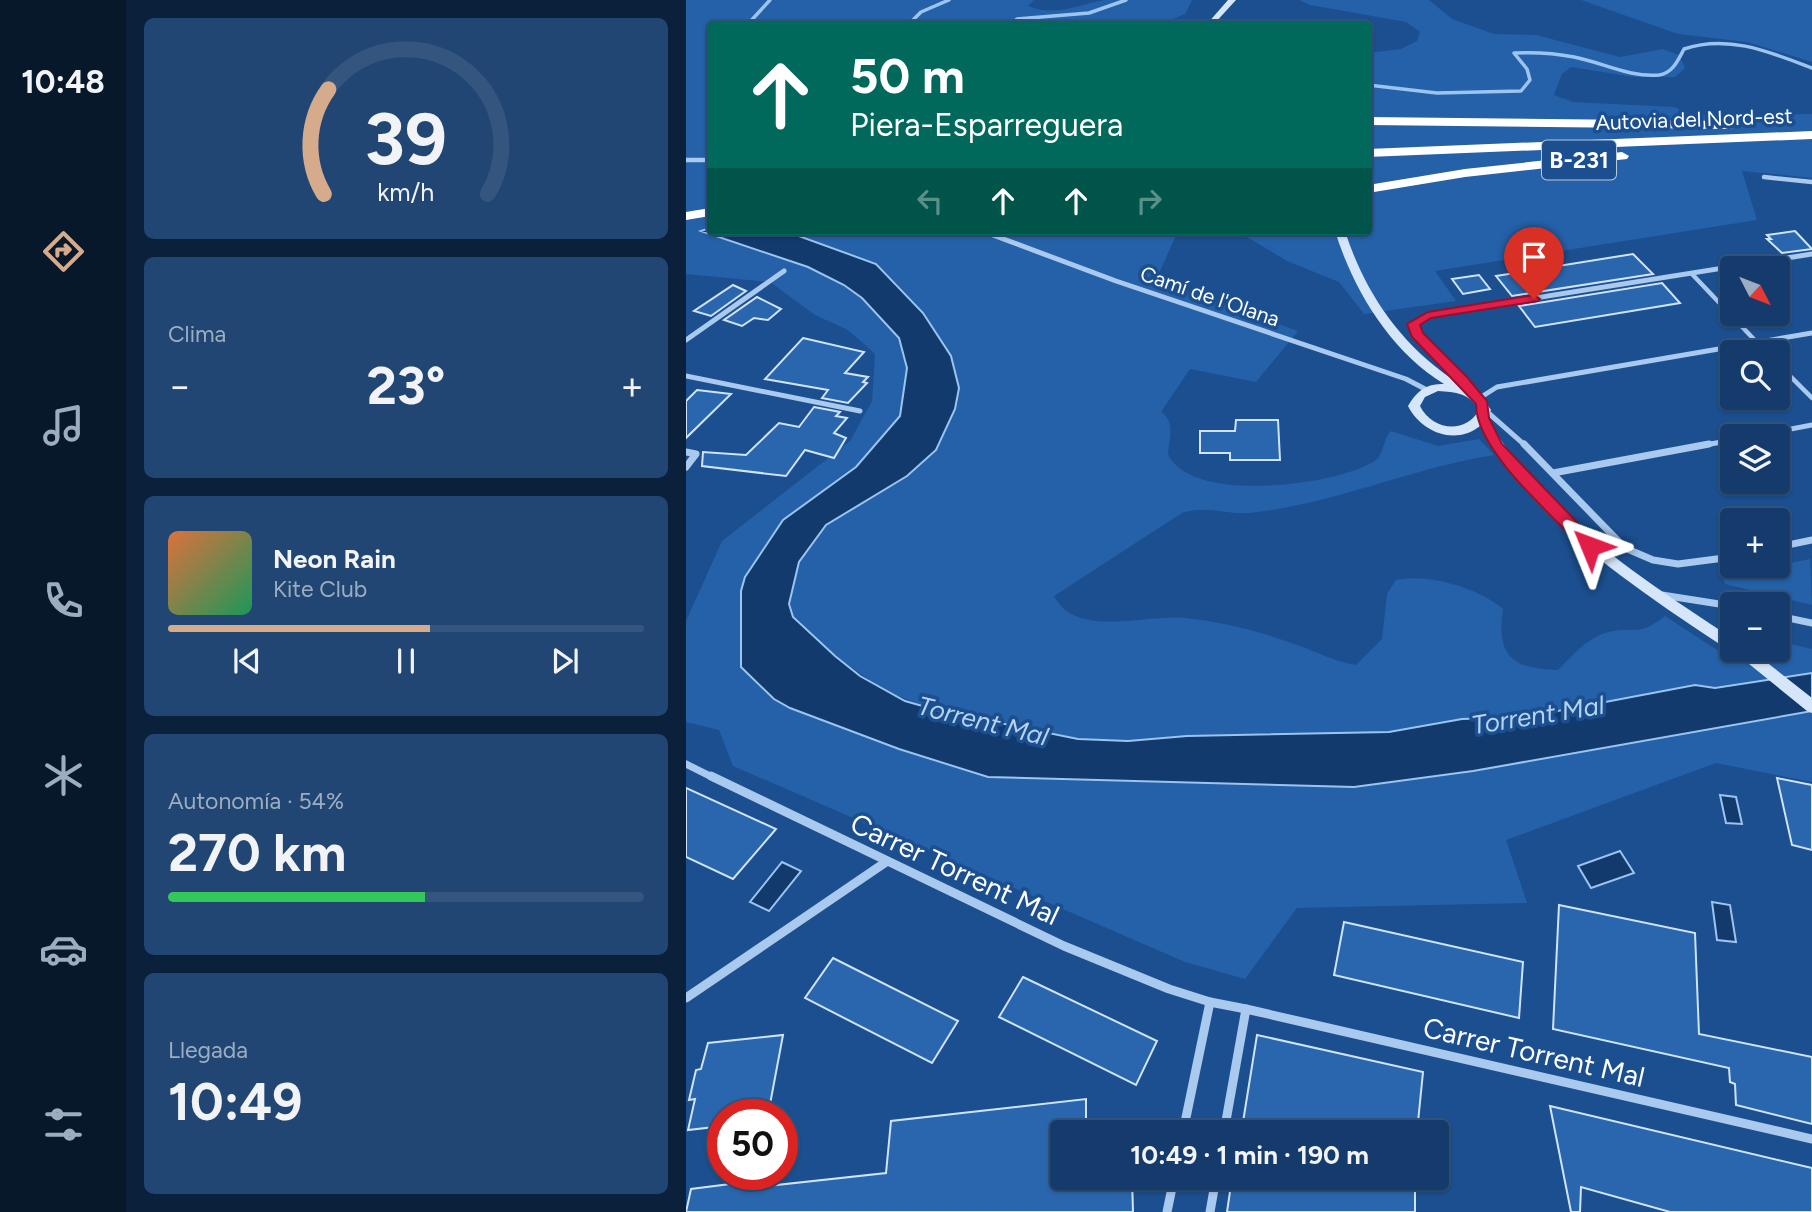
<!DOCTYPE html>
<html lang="es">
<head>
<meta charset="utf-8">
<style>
  :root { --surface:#143b6b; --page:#214673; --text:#f1f3f6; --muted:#9dadc1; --line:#33557e; --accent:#d6ab8b }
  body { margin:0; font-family:Figtree,sans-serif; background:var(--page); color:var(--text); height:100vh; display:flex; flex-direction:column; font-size:26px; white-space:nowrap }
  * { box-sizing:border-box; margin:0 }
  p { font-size:23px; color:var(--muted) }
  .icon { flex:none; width:38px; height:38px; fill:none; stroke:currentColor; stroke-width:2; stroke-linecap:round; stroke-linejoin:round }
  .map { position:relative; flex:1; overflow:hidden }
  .sheet { display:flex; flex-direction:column; gap:18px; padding:18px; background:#0b203b; width:560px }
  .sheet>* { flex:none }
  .guide { position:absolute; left:21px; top:21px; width:665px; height:214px; border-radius:7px; box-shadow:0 2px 5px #0004,0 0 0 2px var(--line); background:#00695c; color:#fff; overflow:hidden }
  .needle { width:46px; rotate:132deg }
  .controls { position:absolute; left:1034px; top:256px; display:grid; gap:14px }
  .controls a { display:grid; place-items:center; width:70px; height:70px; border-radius:7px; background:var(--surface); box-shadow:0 2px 5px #0004,0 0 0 2px var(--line); font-size:35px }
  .speed { position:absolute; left:21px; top:1099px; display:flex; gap:14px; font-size:35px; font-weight:700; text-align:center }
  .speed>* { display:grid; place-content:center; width:91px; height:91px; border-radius:50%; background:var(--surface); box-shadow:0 2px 5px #0004,0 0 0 2px var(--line); line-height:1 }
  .speed .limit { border:10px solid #d22; background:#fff; color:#111 }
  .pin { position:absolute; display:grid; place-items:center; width:60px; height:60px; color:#fff; margin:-72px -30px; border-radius:50% 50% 50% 0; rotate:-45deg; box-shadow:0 0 7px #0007 }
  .pin .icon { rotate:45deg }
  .me { position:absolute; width:77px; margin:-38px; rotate:314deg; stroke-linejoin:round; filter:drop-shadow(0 0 5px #0008) }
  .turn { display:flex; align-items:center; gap:24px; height:147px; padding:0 28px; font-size:32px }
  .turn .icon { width:91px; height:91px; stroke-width:2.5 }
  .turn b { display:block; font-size:49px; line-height:60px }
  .lanes { display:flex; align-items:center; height:66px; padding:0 28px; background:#0003; justify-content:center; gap:35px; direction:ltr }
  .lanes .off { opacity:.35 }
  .big { font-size:52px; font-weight:700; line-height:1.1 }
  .sheet .widget { flex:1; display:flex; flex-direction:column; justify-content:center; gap:10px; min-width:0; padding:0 24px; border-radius:10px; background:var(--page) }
  .sheet .dial { align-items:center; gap:0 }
  .dial svg { height:182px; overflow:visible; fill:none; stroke:var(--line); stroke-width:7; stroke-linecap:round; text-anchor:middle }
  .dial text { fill:var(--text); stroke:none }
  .song { display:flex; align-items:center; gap:21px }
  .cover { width:84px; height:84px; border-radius:10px; background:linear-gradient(135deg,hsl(20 70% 55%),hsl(150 70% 35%)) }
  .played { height:7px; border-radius:4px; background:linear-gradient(90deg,var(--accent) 55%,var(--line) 55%) }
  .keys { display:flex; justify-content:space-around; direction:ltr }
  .heat { display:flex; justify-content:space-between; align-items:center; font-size:38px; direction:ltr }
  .charge { height:10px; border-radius:5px; background:linear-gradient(90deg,#34c759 54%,var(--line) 0) }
  .trip { position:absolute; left:364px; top:1120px; width:399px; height:70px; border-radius:7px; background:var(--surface); box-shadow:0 2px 5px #0004,0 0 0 2px var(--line); font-weight:700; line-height:70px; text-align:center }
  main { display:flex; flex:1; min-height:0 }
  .dock { display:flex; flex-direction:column; width:126px; justify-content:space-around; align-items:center; background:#08182b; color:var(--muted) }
  .dock .icon { width:49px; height:49px }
  .dock .current { color:var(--accent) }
  .dock b { font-size:32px; color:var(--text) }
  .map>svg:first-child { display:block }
  .green { fill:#2461a8 }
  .water { fill:#123a6d; stroke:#9cc4f0; stroke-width:2 }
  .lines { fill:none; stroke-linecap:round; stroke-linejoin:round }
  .stream { stroke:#9cc4f0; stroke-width:3.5 }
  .building { fill:#2a66ad; stroke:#cfe3fa; stroke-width:2 }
  .pedestrian { stroke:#a9c9ee; stroke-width:4.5 }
  .minor-far3 { stroke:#a9c9ee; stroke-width:4.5 }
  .minor-far2 { stroke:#a9c9ee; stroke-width:5 }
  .minor-far1 { stroke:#a9c9ee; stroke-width:7 }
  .minor { stroke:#a9c9ee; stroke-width:9 }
  .secondary { fill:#d6e6fa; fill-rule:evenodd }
  .motorway { fill:#fff; fill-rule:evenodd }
  .route { fill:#e11d48; stroke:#92132f; stroke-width:2 }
  .labels { text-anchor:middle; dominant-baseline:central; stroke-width:7; stroke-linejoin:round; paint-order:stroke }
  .far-street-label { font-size:21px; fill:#fff; stroke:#1b4f8f }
  .shield { fill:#1b4f8f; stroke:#bbcadd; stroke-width:2 }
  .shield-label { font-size:23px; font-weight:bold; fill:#fff }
  .water-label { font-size:26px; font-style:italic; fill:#b5d3f5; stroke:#1b4f8f }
  .near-street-label { font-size:28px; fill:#fff; stroke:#1b4f8f }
</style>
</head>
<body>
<main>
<nav class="dock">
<b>10:48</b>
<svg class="icon current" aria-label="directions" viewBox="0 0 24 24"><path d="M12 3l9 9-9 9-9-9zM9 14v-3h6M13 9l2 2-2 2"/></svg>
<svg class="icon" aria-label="music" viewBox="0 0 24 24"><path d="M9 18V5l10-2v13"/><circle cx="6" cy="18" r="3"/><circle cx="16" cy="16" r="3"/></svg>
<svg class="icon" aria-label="phone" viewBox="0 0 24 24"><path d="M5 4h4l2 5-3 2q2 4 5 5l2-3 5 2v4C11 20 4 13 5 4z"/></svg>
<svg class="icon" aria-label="climate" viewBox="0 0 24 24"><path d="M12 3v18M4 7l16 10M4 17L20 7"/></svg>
<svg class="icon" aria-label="car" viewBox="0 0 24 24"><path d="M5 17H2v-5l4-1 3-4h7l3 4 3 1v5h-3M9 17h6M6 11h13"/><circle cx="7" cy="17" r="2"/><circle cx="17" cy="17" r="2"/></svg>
<svg class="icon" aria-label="filters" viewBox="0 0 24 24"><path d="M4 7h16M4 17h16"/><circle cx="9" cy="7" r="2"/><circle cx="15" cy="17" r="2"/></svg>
</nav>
<section class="sheet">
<div class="widget dial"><svg viewBox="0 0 100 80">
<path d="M14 69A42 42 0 1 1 86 69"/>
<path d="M14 69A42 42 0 0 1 16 23" stroke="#d6ab8b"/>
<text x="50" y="56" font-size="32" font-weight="700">39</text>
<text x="50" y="72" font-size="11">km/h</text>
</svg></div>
<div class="widget"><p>Clima</p>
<div class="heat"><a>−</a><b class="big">23°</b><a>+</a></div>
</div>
<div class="widget">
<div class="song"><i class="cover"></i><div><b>Neon Rain</b><p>Kite Club</p></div></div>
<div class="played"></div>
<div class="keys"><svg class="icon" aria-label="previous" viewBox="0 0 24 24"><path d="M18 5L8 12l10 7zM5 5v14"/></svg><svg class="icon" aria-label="pause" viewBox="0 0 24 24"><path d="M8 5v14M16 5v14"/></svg><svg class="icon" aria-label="next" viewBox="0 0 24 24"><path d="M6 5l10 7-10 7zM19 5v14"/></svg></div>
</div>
<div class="widget"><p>Autonomía · 54%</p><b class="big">270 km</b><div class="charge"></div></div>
<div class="widget"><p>Llegada</p><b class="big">10:49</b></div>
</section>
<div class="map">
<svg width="1126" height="1212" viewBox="0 0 1126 1212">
  <rect width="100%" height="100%" fill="#1b4f8f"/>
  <!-- green -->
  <g class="green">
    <path d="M0,0H348L342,6C367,17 394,5 417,0C442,0 480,0 506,0L499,14L475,24H24V228L16,231L122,267L158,285L176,298L213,338L221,368L214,415L170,467L97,520L59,577L55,591V667L88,699L104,708L213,749L302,777L668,787L787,771L1126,711V782L1030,763L820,840L841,903L611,908L559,979L499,962L47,766L33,730L0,722V621L36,541L164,441L186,401L189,354L162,330L129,315L84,282L0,274Z"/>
    <polygon points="613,0 743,0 766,19 808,34 850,35 934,57 977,49 993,55 999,68 989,77 948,77 885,67 876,74 868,95 887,102 988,107 1008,115 1126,114 1126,178 1056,171 1071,220 749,271 770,301 678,314 653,282 601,261 551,231 682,231 683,53 715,49 731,41 734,32 720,22 624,5"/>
    <polygon points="895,0 1126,0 1126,62 1061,42 992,34"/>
    <path d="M99,231H492L470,280L612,331L570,382L504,369L475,412C490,421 483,439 482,454C504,504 647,486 687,462C699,455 696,440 705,431L752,446L793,439L808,455C726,468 648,504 564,513C540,515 520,505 496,513L368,596C390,639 459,614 499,618C538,622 577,632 614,646C634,653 649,662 670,665L696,639L701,594L710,580C741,573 793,588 817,609C810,657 827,669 872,670C888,654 903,635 927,631C954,627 953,636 979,616L1034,652L1046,644V649H1092V641L1126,649V673L1029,688L1009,685L840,717L776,719L703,732L501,736L442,741L392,739L331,727L254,711L201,692L149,656L107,617L103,604L110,576L113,562L140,525L221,476L269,409L273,388L265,356L237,313L190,264Z"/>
    <polygon points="1124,559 1126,605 1039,584 1037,577"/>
  </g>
  <!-- water -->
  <g class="water">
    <polygon points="24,228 24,231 99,231 190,264 237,313 265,356 273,388 269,409 250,450 221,476 140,525 113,562 103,604 107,617 149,656 174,676 219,701 254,711 392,739 442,741 501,736 703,732 776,719 840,717 1009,685 1029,688 1126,673 1126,711 787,771 668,787 302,777 213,749 104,708 88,699 55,667 55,591 59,577 97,520 170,467 214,416 221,368 213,338 176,298 158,285 122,267 15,231"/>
    <polygon points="1034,795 1050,797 1056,824 1040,823"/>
    <polygon points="934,851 948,873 905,888 892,866"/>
    <polygon points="96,862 115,871 83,911 64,902"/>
    <polygon points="1026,902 1044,905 1050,942 1031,940"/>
  </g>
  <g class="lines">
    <!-- stream -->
    <g class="stream">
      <polyline points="62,24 84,0"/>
      <polyline points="223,24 235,12 263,0"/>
      <polyline points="325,24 331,19 403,13 440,0"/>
      <path d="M682,85L751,93L835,91L844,80L841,69L828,53C848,52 868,53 888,57C915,62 945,78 973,75C987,73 992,60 998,49C1042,34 1084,52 1126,68"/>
    </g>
  </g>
  <!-- building -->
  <g class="building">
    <polygon points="1109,231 1126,249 1096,253 1081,239 1085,239 1081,235"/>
    <polygon points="947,254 967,274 826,296 810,276"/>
    <polygon points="793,275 804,289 777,294 766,279"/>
    <polygon points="976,283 994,303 849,327 833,306"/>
    <polygon points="47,285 60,291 25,316 8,311"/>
    <polygon points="71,297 95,309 82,320 68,318 56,326 38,320"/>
    <polygon points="117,338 178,352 159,373 182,377 177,382 181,383 162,403 136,398 142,390 79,379"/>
    <polygon points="11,390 45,394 0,438 0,401"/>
    <polygon points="128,407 154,412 150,416 161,418 148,433 160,438 148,458 119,450 100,476 16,466 17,452 60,455 93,423 113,427"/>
    <polygon points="550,420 592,420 594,460 544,460 544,453 514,453 514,431 549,431"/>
    <polygon points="1091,778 1126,785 1126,850 1106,845"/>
    <polygon points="0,788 90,829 47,879 0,857"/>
    <polygon points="873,905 1009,933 1013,1034 1126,1057 1126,1124 1050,1105 1049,1084 1044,1082 1043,1068 867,1029"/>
    <polygon points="658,922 837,962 833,1018 648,975"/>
    <polygon points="147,958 272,1021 246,1063 119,998"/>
    <polygon points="337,977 471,1041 450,1085 313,1017"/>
    <polygon points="97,1035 82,1115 37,1115 37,1126 2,1130 9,1099 3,1100 10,1070 15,1069 22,1043"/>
    <polygon points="571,1035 737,1072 731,1132 604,1132 557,1122"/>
    <polygon points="400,1099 400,1132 376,1132 376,1178 446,1178 447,1212 0,1212 5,1189 91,1178 90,1185 200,1173 205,1121"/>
    <polygon points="864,1106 1126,1168 1126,1212 984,1212 895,1187 894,1212 885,1212"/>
    <polygon points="546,1178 646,1178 729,1186 729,1212 541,1212"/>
  </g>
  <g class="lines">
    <!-- pedestrian -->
    <g class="pedestrian">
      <polyline points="1006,274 1080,352"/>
      <polyline points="1092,364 1126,398"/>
    </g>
    <!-- minor-far3 -->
    <g class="minor-far3">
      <polyline points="0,160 24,160"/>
      <polyline points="1078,177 1126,182"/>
    </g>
    <!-- minor-far2 -->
    <g class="minor-far2">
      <polyline points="296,231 430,281 720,379 741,390"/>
      <polyline points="0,340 98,271"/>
      <polyline points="0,376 174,411"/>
      <polyline points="786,394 738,343 727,324 742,315 1126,254"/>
      <polyline points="792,399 811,387 1126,333"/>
      <polyline points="799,410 840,446"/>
      <polyline points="1068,436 1126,425"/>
      <polyline points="1014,446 1046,440"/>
    </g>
    <!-- minor-far1 -->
    <g class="minor-far1">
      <polyline points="838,444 939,548 967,560 992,564 1046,557"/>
      <polyline points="0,452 10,454 0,467"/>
      <polyline points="867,473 1023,444"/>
      <polyline points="1092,547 1126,540"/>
      <polyline points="976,595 1046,606"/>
      <polyline points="1092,616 1126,623"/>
      <polyline points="0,764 28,778"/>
    </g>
    <!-- minor -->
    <g class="minor">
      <polyline points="25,776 378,946 483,989 524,1002"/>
      <polyline points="0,998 200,862"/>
      <polyline points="560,1009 1126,1139"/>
      <polyline points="497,1132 524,1002 560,1009 538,1132"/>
      <polyline points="481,1212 488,1178"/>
      <polyline points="524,1212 530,1178"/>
    </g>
    <!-- secondary -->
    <g class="secondary">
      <polygon points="542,0 550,0 528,24 521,24"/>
      <path d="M649,231H659C677,287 708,335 755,371C772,385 793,389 805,410L801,417C854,514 956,579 1046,638V649H1064L1126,698V713L1121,711L1047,651L1041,649C955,592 843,519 794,426C769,446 735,432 722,406C730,392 740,383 758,384C704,351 667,289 649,231ZM752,391C770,392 783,393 793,410C779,435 746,430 734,406L739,397Z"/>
    </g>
    <!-- motorway -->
    <g class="motorway">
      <polygon points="682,117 1045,121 1051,125 1045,129 682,125"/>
      <polygon points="1126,131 1126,139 682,157 682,149"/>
      <polygon points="936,152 943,156 941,159 779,177 682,193 682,185 779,169"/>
      <polygon points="24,208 24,216 0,220 0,212"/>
    </g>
  </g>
  <!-- route -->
  <path class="route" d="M848,295L854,299L852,301L745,318L734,325L737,333L781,377L801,401L803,418L816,444L910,542L912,546L904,552L899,550C867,516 789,450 790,404L726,337L721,324L742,312Z"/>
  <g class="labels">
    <!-- far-street labels -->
    <g class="far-street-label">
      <text transform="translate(1008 119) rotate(-2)">Autovia del Nord-est</text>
      <text transform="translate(524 296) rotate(19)">Camí de l'Olana</text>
    </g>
    <!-- shield labels -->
    <rect class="shield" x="856" y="140.5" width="74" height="39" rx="5"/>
    <g class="shield-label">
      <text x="893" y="160">B-231</text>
    </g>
    <!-- water labels -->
    <g class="water-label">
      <text transform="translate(852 715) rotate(-9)">Torrent Mal</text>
      <text transform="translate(297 721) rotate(14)">Torrent Mal</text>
    </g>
    <!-- near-street labels -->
    <g class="near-street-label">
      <text transform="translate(269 869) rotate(25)">Carrer Torrent Mal</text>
      <text transform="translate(848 1052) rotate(13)">Carrer Torrent Mal</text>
    </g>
  </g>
</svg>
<div class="controls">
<a><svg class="needle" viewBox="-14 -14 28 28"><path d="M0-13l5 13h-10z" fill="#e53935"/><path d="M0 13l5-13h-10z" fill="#9dadc1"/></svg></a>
<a><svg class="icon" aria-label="search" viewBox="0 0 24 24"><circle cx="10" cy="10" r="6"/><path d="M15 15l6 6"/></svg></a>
<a><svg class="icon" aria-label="layers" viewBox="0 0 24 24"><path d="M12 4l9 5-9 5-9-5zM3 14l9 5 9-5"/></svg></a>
<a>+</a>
<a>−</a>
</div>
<div class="speed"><div class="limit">50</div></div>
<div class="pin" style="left:848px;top:299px;background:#d93025"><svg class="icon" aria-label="arrive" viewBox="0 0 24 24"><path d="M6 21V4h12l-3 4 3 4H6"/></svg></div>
<svg class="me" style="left:904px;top:546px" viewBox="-20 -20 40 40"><path d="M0-17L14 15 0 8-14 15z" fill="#e11d48" stroke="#fff" stroke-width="4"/></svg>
<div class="trip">10:49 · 1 min · 190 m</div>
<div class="guide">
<div class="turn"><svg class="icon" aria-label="ahead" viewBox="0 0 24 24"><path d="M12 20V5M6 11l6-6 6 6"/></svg><div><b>50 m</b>Piera-Esparreguera</div></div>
<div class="lanes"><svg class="icon off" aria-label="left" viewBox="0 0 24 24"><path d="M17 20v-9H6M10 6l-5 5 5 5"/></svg><svg class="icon" aria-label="ahead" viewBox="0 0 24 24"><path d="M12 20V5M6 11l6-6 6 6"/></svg><svg class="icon" aria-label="ahead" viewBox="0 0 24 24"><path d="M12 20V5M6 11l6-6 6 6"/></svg><svg class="icon off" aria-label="right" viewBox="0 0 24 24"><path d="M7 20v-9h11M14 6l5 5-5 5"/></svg></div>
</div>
</div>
</main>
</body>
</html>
